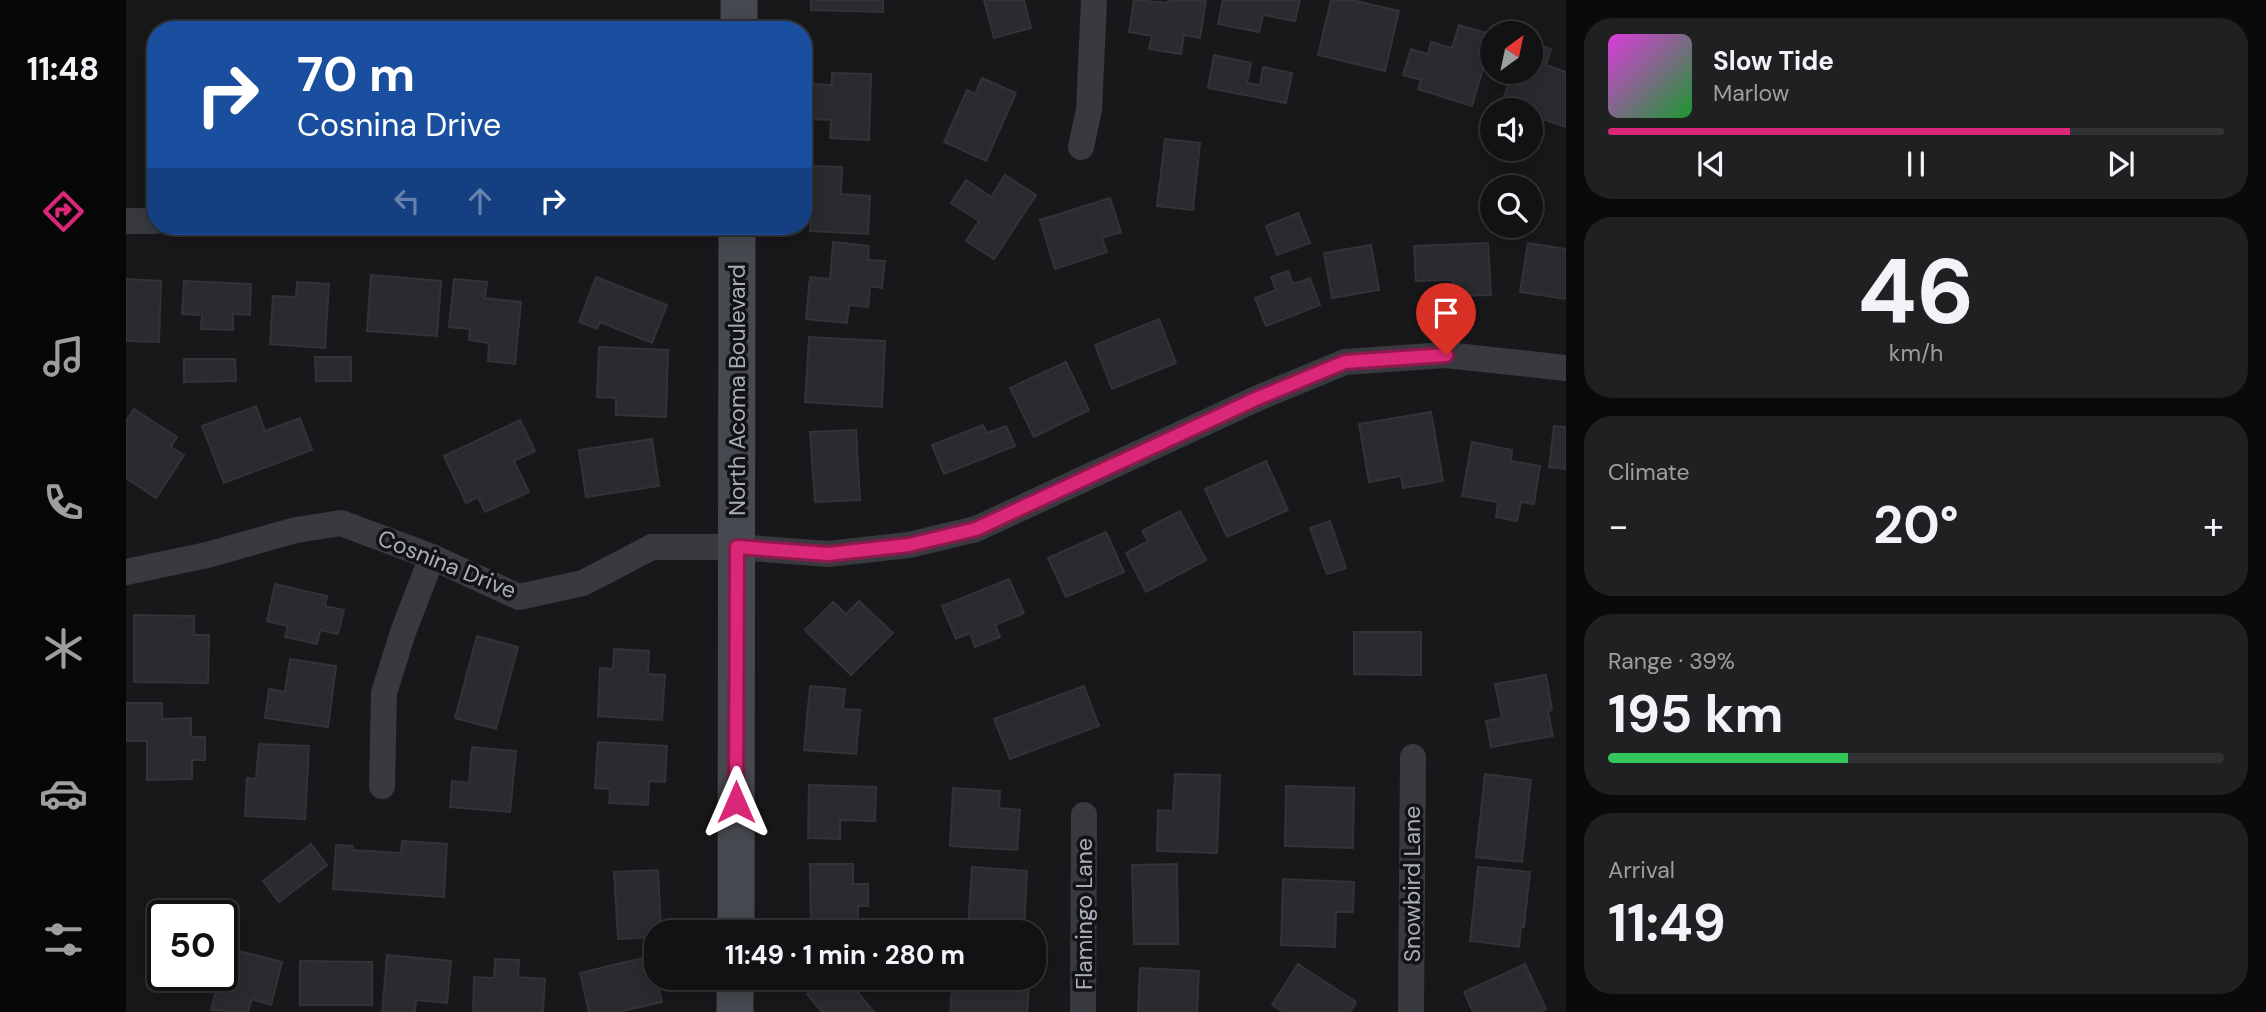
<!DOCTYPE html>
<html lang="en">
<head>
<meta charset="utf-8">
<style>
  :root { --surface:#121214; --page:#1f2022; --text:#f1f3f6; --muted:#9c9ea0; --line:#313234; --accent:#db2777 }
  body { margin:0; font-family:"DM Sans",sans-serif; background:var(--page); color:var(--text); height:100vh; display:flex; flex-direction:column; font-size:26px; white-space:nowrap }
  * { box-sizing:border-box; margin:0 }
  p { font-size:23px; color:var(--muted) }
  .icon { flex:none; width:38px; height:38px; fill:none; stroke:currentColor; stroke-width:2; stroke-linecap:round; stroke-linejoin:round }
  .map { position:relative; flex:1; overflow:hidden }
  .side { display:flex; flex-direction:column; gap:18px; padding:18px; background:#0a0a0b; width:700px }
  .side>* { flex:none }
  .hud { position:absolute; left:21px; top:21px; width:665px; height:214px; border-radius:28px; box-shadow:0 4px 18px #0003,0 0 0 2px var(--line); background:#1a4fa0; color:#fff; overflow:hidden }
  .needle { width:46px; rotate:33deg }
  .controls { position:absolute; left:1354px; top:21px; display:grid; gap:14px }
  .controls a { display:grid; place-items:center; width:63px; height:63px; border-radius:50%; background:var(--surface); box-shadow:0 4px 18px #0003,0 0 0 2px var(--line); font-size:35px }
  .speed { position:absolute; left:21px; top:900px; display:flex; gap:14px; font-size:35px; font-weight:700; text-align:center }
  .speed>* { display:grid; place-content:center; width:91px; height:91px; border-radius:50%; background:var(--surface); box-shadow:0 4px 18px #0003,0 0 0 2px var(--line); line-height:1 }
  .speed .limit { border:4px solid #111; border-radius:10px; background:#fff; color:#111 }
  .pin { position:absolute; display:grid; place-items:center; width:60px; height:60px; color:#fff; margin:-72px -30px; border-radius:50% 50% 50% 0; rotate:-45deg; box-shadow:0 0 7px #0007 }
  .pin .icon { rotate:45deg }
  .me { position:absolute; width:77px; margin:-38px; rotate:0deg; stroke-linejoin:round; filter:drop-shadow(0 0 5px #0008) }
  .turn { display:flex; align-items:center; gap:24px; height:147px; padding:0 35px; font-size:32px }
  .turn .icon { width:91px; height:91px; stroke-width:2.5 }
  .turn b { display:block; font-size:49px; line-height:60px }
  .lanes { display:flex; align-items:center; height:66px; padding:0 35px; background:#0003; justify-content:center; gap:35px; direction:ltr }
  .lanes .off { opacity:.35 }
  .big { font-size:52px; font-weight:700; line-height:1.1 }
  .side .widget { flex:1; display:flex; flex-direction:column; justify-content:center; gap:10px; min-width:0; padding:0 24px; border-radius:28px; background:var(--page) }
  .side .dial { align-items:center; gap:0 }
  .dial b { font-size:91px; line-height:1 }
  .song { display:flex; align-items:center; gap:21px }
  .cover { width:84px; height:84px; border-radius:10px; background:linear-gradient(135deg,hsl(300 70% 55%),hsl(130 70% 35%)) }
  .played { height:7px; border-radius:4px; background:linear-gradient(90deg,var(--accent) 75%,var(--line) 75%) }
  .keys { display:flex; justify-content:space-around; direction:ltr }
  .heat { display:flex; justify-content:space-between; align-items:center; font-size:38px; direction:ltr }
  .charge { height:10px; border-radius:5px; background:linear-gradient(90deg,#34c759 39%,var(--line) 0) }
  .trip { position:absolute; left:518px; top:920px; width:402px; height:70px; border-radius:28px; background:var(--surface); box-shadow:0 4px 18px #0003,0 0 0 2px var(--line); font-weight:700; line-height:70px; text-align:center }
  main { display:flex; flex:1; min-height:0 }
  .tabs { display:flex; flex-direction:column; width:126px; justify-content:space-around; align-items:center; background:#070708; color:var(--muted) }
  .tabs .icon { width:49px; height:49px }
  .tabs .active { color:var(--accent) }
  .tabs b { font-size:32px; color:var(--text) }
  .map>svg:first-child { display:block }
  .building { fill:#2b2b2f; stroke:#323237; stroke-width:2 }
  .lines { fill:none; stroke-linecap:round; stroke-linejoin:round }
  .street { stroke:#393a40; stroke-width:26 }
  .secondary { stroke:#474950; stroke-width:37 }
  .route-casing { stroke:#8e194d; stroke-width:18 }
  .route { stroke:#db2777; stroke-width:12 }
  .labels { text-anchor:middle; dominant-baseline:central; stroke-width:7; stroke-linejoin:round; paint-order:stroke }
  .street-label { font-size:23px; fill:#a9aebb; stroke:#131316 }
</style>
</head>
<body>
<main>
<nav class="tabs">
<b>11:48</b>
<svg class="icon active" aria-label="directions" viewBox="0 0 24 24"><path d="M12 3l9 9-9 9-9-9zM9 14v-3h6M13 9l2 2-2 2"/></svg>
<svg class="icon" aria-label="music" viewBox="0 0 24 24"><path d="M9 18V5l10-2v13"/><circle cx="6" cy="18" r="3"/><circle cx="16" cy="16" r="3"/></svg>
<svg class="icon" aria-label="phone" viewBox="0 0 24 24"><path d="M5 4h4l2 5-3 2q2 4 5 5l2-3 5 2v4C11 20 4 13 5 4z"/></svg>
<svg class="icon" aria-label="climate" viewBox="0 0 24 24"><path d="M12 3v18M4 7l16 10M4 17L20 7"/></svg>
<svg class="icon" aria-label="car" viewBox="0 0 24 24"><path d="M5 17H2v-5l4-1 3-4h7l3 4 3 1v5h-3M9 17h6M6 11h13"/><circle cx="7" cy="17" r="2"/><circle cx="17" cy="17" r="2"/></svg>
<svg class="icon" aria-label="filters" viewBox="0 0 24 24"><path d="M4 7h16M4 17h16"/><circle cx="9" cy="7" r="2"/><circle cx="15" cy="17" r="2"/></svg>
</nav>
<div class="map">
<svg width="1440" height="1012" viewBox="0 0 1440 1012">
  <rect width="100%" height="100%" fill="#18181b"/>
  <!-- building -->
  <g class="building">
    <polygon points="685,0 757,0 757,12 685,10"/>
    <polygon points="858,0 898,0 905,28 868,38"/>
    <polygon points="1008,0 1042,3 1042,0 1080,0 1074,38 1058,35 1055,54 1023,49 1026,36 1003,32"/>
    <polygon points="1097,0 1174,0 1169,21 1137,15 1133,32 1092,24"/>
    <polygon points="1205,0 1226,0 1273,11 1259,71 1192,55"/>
    <polygon points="1333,25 1367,35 1346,106 1292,89 1295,80 1277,75 1285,49 1302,54 1305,42 1326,48"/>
    <polygon points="1405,42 1425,49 1420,65 1440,72 1440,127 1405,115 1405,110 1389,110 1375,106 1386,72 1405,72"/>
    <polygon points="1088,55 1125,63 1121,83 1134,85 1137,67 1166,73 1160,103 1082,88"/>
    <polygon points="706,73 745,74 743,140 704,138 705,120 684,119 685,84 706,85"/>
    <polygon points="856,78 890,93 860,161 818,142 841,90 849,94"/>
    <polygon points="1039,139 1074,143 1067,210 1031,206"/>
    <polygon points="687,166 716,167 715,194 744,196 742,234 684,231"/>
    <polygon points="879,175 910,195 868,259 840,241 853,221 825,203 840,180 865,197"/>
    <polygon points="984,198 995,232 976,238 981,252 929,269 914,220"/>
    <polygon points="1172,213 1184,243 1151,255 1140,226"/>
    <polygon points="707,242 743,246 742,260 759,261 756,288 744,286 742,307 723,305 721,323 680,319 684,277 704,279"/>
    <polygon points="1362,243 1365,295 1328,296 1327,280 1290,281 1288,246"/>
    <polygon points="1402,243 1440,249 1440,299 1394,292"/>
    <polygon points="1245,245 1253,290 1206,298 1198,253"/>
    <polygon points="1162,271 1167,284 1184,278 1194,305 1140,326 1129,298 1150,290 1145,277"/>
    <polygon points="245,275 315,281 311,336 241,331"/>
    <polygon points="470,277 541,305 526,343 474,322 471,329 453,322"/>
    <polygon points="0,279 35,281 33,342 0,341"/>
    <polygon points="328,279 361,282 359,298 395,302 389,364 362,361 363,343 343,340 344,329 323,327"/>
    <polygon points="58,281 125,284 124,315 107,314 107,330 75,329 76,315 56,314"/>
    <polygon points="171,282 203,284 199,348 144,344 147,296 170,297"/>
    <polygon points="1033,319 1050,363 986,389 969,345"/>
    <polygon points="683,337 759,341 756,407 679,402"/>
    <polygon points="473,347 542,350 540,417 490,415 490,398 471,397"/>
    <polygon points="189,357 225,357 225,381 190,381"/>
    <polygon points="58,359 109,359 110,381 58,382"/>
    <polygon points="940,362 963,410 908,437 884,388"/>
    <polygon points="130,406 139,431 174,418 186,450 98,483 76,426"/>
    <polygon points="8,409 51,437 45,447 58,455 30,498 0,478 0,421"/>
    <polygon points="1305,412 1317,481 1277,488 1275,476 1243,482 1233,424"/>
    <polygon points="394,420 409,451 388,461 403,492 359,512 352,497 340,503 318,456"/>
    <polygon points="857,425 861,433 880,426 889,446 818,474 806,445"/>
    <polygon points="1428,426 1440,427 1440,469 1423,467"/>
    <polygon points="730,430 734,500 689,502 684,432"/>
    <polygon points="526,439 533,486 460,497 453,450"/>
    <polygon points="1346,442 1386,450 1385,461 1414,466 1408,504 1395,502 1391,521 1370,517 1372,502 1336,496"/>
    <polygon points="1140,461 1162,510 1101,537 1079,489"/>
    <polygon points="1054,511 1080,560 1020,592 1000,553 1022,541 1016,531"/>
    <polygon points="1204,521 1220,568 1201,574 1184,528"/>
    <polygon points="980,532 998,572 940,597 922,558"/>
    <polygon points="883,579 898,613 869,625 874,637 849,647 844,633 830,639 816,606"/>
    <polygon points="149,584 201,596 199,606 218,610 212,634 194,630 191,644 159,637 162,626 141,621"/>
    <polygon points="733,601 767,633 725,675 679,630 707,602 720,614"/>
    <polygon points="8,615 68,616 68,635 83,635 82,683 8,682"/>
    <polygon points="1228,632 1295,632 1295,675 1228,674"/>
    <polygon points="351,636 392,647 370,729 329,718"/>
    <polygon points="488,649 523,651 522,674 539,675 536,720 472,716 474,668 487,669"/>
    <polygon points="164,659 210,666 202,727 139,718 143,689 159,692"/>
    <polygon points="1420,675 1426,710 1422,711 1427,736 1365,747 1360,721 1376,718 1369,684"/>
    <polygon points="684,686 719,689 717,709 734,710 730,754 678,750"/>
    <polygon points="958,686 973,726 884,759 868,719"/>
    <polygon points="0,703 36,703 36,719 65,718 65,737 79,737 79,760 66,760 66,779 21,780 21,741 0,741"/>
    <polygon points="472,742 541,746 539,782 523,781 522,805 483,803 484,789 469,788"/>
    <polygon points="133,744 183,746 179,819 119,816 121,778 130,779"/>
    <polygon points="346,747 390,751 384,812 324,807 326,781 343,783"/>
    <polygon points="1049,774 1094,775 1091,853 1031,851 1032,810 1047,811"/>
    <polygon points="1359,774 1405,780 1396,862 1350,857"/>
    <polygon points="683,785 750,787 749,821 714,820 714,839 682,838"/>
    <polygon points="1160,786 1228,788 1227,848 1159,846"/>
    <polygon points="827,788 874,791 873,808 894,810 891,850 824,846"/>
    <polygon points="276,841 321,844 318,897 207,889 210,845 227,846 226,850 275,853"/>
    <polygon points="185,844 201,865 153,902 137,881"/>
    <polygon points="684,864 727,864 727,884 742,884 742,906 732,906 732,933 685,933"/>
    <polygon points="1051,864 1052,944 1008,944 1006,865"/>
    <polygon points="846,867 901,871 898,933 827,933 827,927 842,928"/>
    <polygon points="1352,867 1404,872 1398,927 1395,927 1393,947 1344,941"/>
    <polygon points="532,870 535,933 530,933 530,937 492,939 488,872"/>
    <polygon points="1157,879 1228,882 1227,912 1210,912 1209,947 1155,945"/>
    <polygon points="101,948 156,962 145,1005 126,999 122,1012 85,1010 94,975 96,975"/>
    <polygon points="261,955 325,961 321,1003 290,1000 289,1012 256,1012"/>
    <polygon points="525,956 536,1002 493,1012 463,1012 454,973"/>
    <polygon points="369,959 393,960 392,977 419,979 417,1012 347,1012 348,977 368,978"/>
    <polygon points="174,961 246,962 246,1005 174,1005"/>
    <polygon points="1172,964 1230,1002 1224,1012 1158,1012 1146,1005"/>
    <polygon points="1399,964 1420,1009 1414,1012 1347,1012 1338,992"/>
    <polygon points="1014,968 1073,971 1071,1012 1012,1012"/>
    <polygon points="700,978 720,978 748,1012 696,1012 681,994"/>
    <polygon points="827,978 904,978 901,1012 824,1012"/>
  </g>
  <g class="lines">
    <!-- street -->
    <g class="street">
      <polyline points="955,147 963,110 968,0"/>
      <polyline points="0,221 30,221"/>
      <polyline points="0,572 81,555 170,530 215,523 306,557 393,597 457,583 526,547 611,547 702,554 783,545 850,529 1132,398 1219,362 1320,355 1440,368"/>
      <polyline points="256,786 258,693 277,632 306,557"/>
      <polyline points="957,1012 958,815"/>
      <polyline points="1285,1012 1287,757"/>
    </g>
    <!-- secondary -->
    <g class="secondary">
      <polyline points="613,30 613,0"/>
      <polyline points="610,933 611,226"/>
      <polyline points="609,1012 609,978"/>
    </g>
  </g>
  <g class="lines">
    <!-- route casing -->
    <g class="route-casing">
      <polyline id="route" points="610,802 611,547 702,554 783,545 850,529 1132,398 1219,362 1320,355"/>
    </g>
    <!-- route -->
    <use href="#route" class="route"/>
  </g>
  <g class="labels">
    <!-- street labels -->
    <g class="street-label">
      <text transform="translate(611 390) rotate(-90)">North Acoma Boulevard</text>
      <text transform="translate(321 564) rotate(22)">Cosnina Drive</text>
      <text transform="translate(1286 884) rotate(-90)">Snowbird Lane</text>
      <text transform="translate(958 914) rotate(-90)">Flamingo Lane</text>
    </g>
  </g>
</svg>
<div class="controls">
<a><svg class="needle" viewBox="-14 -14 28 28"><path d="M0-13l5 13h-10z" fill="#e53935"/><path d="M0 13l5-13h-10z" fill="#9c9ea0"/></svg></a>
<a><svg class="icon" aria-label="sound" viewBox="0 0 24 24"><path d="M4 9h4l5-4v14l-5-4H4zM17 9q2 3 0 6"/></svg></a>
<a><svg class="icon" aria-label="search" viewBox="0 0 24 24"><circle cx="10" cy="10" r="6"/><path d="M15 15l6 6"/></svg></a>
</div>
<div class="speed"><div class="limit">50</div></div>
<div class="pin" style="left:1320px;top:355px;background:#d93025"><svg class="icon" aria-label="arrive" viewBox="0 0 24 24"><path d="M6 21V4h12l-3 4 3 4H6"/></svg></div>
<svg class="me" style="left:610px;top:802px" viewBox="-20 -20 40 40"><path d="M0-17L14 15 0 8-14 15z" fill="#db2777" stroke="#fff" stroke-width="4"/></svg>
<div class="trip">11:49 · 1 min · 280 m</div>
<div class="hud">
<div class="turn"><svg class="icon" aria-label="right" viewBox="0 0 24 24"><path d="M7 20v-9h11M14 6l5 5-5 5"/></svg><div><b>70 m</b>Cosnina Drive</div></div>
<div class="lanes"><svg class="icon off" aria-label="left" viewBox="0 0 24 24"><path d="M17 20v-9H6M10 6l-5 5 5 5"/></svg><svg class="icon off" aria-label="ahead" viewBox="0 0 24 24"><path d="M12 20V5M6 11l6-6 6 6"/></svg><svg class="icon" aria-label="right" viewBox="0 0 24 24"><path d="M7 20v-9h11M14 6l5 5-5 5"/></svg></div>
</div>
</div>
<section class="side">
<div class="widget">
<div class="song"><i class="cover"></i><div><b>Slow Tide</b><p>Marlow</p></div></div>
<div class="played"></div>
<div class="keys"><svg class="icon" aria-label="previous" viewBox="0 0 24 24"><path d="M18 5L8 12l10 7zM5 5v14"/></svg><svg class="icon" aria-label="pause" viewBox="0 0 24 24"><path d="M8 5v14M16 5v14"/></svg><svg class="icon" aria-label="next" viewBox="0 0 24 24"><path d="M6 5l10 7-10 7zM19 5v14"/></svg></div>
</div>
<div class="widget dial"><b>46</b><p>km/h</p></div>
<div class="widget"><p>Climate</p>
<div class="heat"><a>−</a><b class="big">20°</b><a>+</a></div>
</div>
<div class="widget"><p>Range · 39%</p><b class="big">195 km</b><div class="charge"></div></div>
<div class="widget"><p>Arrival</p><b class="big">11:49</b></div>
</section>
</main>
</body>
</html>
